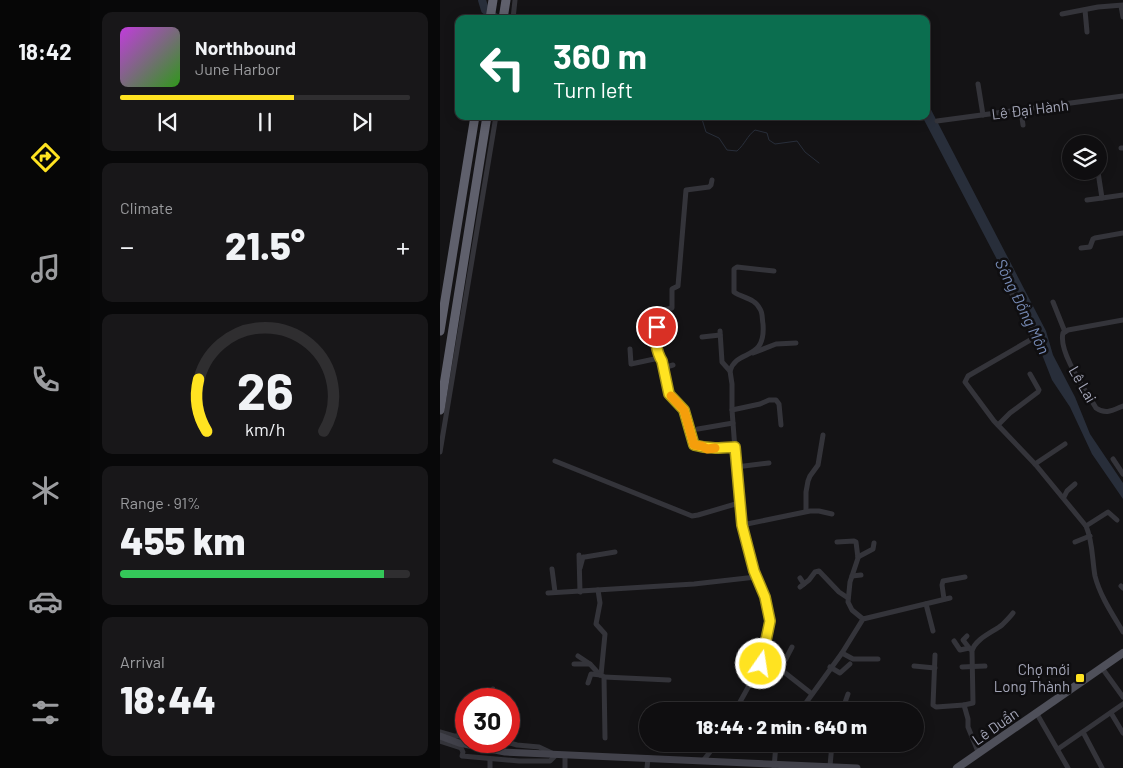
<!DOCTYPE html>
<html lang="en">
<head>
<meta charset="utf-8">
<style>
  :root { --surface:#0f0e10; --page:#181719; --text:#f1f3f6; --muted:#9b9c9f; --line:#2f2e30; --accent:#ffe321 }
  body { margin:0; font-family:Barlow,sans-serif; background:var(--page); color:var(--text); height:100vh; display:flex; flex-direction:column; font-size:19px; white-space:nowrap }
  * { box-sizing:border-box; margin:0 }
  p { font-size:16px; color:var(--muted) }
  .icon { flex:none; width:28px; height:28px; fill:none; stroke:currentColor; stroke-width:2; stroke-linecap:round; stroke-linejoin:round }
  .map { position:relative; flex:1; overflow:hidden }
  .details { display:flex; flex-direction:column; gap:12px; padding:12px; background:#080809; width:350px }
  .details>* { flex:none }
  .hud { position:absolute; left:15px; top:15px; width:475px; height:105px; border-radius:10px; box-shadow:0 2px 12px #0003,0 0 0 1px var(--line); background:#0b6e4f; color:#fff; overflow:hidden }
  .controls { position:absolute; left:622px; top:135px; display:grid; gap:10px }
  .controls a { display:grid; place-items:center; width:45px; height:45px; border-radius:50%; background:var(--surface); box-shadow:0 2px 12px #0003,0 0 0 1px var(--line); font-size:25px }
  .speed { position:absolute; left:15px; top:688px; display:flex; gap:10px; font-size:25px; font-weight:700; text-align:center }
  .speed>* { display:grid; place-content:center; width:65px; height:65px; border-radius:50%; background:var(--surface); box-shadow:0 2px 12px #0003,0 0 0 1px var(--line); line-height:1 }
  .speed .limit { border:8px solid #d22; background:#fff; color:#111 }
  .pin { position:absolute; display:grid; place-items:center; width:42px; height:42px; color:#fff; margin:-21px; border:2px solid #fff; border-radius:50%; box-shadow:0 1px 5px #0007 }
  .me { position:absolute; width:55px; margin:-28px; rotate:13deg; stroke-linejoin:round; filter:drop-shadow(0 0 4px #0008) }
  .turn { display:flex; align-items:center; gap:18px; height:105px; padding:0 15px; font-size:22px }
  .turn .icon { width:65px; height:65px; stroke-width:2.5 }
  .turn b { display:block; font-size:35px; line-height:42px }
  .big { font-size:38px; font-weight:800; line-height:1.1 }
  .details .card { flex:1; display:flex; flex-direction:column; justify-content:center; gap:8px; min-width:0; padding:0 18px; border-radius:10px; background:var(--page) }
  .details .dial { align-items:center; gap:0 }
  .dial svg { height:130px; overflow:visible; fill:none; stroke:var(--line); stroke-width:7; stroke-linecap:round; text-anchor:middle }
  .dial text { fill:var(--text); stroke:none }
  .song { display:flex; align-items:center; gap:15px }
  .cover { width:60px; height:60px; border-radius:8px; background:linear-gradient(135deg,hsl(290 70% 55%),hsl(110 70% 35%)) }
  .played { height:5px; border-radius:2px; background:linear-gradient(90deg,var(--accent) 60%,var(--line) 60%) }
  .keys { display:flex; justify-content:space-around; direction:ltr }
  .heat { display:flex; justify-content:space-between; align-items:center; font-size:28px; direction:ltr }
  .charge { height:8px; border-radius:4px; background:linear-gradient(90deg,#34c759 91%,var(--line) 0) }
  .trip { position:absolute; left:199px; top:702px; width:285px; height:50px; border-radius:25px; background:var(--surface); box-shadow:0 2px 12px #0003,0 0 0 1px var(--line); font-weight:800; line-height:50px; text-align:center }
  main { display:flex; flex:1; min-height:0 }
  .tab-bar { display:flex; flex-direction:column; width:90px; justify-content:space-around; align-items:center; background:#060606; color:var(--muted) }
  .tab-bar .icon { width:35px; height:35px }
  .tab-bar .on { color:var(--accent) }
  .tab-bar b { font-size:22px; color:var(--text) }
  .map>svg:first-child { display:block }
  .water { fill:#282e3a }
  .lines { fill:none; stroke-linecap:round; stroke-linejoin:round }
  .stream { stroke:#282e3a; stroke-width:1 }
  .river { stroke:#282e3a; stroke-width:8 }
  .minor { stroke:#34343a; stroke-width:5 }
  .secondary { stroke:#42424b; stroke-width:7 }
  .primary { stroke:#4f505a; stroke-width:8 }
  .motorway { stroke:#5f606c; stroke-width:9 }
  .route-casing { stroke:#a69415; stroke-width:12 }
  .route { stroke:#ffe321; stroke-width:9 }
  .slow { stroke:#f59e0b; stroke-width:9 }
  .poi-dot { fill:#ffe321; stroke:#0f0e10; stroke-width:2 }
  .labels { text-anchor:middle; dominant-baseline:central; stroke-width:5; stroke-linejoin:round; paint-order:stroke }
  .street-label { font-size:15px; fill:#a3a5b7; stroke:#0f0e10 }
  .poi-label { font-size:15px; fill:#a3a5b7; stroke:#0f0e10; text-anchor:end }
  .water-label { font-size:16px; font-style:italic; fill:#778bb6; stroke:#0f0e10 }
</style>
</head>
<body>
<main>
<nav class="tab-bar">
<b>18:42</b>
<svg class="icon on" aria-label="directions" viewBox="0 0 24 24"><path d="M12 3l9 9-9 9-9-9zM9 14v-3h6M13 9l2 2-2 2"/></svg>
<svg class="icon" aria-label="music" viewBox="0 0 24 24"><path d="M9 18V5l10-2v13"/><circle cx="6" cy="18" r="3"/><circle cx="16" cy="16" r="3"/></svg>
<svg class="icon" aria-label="phone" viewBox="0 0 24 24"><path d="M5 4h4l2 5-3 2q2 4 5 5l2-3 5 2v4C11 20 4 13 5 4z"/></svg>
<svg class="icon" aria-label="climate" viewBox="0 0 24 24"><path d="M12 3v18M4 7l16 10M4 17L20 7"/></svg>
<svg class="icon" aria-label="car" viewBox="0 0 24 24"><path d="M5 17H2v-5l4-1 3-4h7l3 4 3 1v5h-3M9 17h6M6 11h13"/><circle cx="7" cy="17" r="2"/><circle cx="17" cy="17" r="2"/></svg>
<svg class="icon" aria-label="filters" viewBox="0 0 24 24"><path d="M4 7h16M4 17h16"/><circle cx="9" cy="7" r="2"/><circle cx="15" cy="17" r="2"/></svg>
</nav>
<section class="details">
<div class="card">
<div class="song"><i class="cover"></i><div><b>Northbound</b><p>June Harbor</p></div></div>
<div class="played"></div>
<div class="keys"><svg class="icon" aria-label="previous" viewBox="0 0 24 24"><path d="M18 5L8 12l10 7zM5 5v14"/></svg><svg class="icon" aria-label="pause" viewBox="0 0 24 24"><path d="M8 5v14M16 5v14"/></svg><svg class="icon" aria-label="next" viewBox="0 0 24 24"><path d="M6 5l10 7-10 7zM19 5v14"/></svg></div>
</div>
<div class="card"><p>Climate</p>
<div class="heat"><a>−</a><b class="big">21.5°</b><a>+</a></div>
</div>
<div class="card dial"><svg viewBox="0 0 100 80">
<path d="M14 69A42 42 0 1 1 86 69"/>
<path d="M14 69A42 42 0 0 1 9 37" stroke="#ffe321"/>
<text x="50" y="56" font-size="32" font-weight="700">26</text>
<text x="50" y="72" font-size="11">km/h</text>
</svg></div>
<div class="card"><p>Range · 91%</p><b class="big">455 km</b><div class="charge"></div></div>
<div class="card"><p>Arrival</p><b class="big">18:44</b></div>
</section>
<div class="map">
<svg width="683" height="768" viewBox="0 0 683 768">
  <rect width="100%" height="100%" fill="#141315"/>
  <!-- water -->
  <polygon class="water" points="486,100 606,331 613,355 635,397 650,434 683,483 683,499 652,454 630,407 612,380 601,352 599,340 482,116 486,116"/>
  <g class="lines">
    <!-- stream -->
    <path class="stream" d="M261,116L266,132L279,138L287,150L297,151C305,144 307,136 315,130L327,133L329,140L335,144L357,141L365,152L379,163"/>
    <!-- river -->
    <polyline class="river" points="42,0 45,10 58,19"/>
    <!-- minor -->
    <g class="minor">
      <polyline points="681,6 683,17"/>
      <polyline points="645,10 647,32"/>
      <polyline points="622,14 658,7 683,5"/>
      <polyline points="73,19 75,0"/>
      <polyline points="538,84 543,115"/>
      <polyline points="581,110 583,125"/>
      <polyline points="497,121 683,96"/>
      <polyline points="681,148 683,148"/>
      <polyline points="658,172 662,198 683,195"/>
      <polyline points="647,200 662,198"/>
      <polyline points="641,248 650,247 653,239 655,238 683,233"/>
      <path d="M562,276L591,328L593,334L592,339L528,376L525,382L554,421L595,464L646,526C653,542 652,559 655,576C660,596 673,615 683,632"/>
      <polyline points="613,302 625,332"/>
      <path d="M683,320L628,330L623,333C618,352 646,391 656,408C666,415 673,410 683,406"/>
      <polyline points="280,331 282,362 290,371 292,384 292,410 300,515 307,547 314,571 325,597 330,621 321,664 295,711"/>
      <polyline points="262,337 280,335"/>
      <polyline points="190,349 191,364 219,358 222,360 229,394 244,410 253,445 262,446 267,449 295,447"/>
      <polyline points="313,353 336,344 356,343"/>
      <path d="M220,358C218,347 215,338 217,326C219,321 217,316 219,311L232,308V289L238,286L246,190L269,187L271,185L272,180"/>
      <polyline points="223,368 233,365"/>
      <path d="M290,371C297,348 326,362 323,324C322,320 323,313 320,309C315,298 302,298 294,292V269L297,267L334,271"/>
      <polyline points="292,410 320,404 329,400 336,400 339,404 341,425"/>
      <polyline points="558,425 570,413 598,392 599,390 590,374"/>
      <polyline points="258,429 293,423"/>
      <polyline points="0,452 56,116"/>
      <polyline points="673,459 683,474"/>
      <polyline points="115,461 252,516 258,515 299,503"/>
      <polyline points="595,464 625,444"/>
      <polyline points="296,467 329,463"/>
      <polyline points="624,497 627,491 635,484"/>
      <polyline points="366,511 366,492 368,481 370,476 378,465 383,435"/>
      <polyline points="302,525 370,511 379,511 392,514"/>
      <polyline points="646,526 668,512 677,520"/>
      <polyline points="397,542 414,541 416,542 418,558 410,582 408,602 412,610 423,619"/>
      <polyline points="635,542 650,536"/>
      <polyline points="139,555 140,592"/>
      <polyline points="418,557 433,549 434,543"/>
      <polyline points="140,568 143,557 145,557 175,552"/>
      <polyline points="112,569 115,592"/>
      <polyline points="412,576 421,575"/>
      <polyline points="360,578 364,584"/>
      <polyline points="681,586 683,588"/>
      <polyline points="360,587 369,580 375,572 379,571 399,592 408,598"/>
      <polyline points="158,590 160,603 156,624 165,634 161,675 164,677 165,738"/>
      <polyline points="108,593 254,584 316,577"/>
      <polyline points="504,599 502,585 503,581 525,577"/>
      <polyline points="486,604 493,631"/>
      <polyline points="527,636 523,640 530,649"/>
      <polyline points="514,641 520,650 529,648"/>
      <polyline points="402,653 413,659 438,659"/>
      <polyline points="495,655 493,705 496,707 524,705"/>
      <polyline points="138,656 150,664 160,675"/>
      <polyline points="134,664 150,664"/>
      <polyline points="321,664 344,672 372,694"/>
      <polyline points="474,666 495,668"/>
      <polyline points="390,667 400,673 410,664"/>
      <polyline points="522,667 545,666"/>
      <polyline points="662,668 683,697"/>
      <polyline points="340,670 352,647"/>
      <polyline points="164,677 229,680"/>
      <polyline points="148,683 151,674 161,675"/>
      <polyline points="53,689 54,699"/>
      <polyline points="360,711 402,653 423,619 510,598"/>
      <polyline points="402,711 408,694"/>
      <polyline points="671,713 683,733"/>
      <polyline points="597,714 628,768"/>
      <polyline points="0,732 14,736 26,736"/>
      <polyline points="643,732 662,768"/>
      <polyline points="0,741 21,748 23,752 22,756 79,761 110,761 116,755 99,747 77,745 63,741"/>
      <polyline points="618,749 683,704"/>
      <path d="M539,754L528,727V719L524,705L533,703L532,651C535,639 553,632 562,625C566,621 570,617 573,613"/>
      <polyline points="125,756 125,768"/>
      <polyline points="50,759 50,768"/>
      <polyline points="263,761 276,744"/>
      <polyline points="390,766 392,744"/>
      <polyline points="207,768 208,758"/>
      <polyline points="334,768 336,744"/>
    </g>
    <!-- secondary -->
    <polyline class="secondary" points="0,736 19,743 65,752 417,768"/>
    <!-- primary -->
    <polyline class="primary" points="517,768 683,653"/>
    <!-- motorway -->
    <g class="motorway">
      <polyline points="50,19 53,0"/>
      <polyline points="63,19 66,0"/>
      <polyline points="0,331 35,116"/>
      <polyline points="0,410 47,116"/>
    </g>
  </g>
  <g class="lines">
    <!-- route casing -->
    <g class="route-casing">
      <path id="route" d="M217,327C213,336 217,353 222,361L229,394L244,410L254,445C268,449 279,448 295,447L302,525L314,571L325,597L330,621L321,664"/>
    </g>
    <!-- route -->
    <use href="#route" class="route"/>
    <!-- slow -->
    <polyline class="slow" points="231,396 244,410 254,445 262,446 267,449 275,448"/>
  </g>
  <!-- markers -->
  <rect class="poi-dot" x="635" y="673" width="10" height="10" rx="2.5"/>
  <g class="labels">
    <!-- street labels -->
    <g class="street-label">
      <text transform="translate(590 109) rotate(-7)">Lê Đại Hành</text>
      <text transform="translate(643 384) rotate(60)">Lê Lai</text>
      <text transform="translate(555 726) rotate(-35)">Lê Duẩn</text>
    </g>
    <!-- poi labels -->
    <g class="poi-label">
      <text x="630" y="669">Chợ mới<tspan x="630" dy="17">Long Thành</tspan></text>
    </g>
    <!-- water labels -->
    <g class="water-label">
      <text transform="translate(583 306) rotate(64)">Sông Đồng Môn</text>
    </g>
  </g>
</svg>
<div class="controls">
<a><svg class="icon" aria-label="layers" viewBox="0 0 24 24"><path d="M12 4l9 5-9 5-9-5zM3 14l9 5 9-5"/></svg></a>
</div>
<div class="speed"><div class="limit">30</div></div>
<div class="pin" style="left:217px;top:327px;background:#d93025"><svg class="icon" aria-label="arrive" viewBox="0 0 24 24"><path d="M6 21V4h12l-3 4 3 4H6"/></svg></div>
<svg class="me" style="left:321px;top:664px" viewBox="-20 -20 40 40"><circle r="17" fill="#ffe321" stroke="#fff" stroke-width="3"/><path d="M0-11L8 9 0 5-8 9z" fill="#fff"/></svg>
<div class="trip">18:44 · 2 min · 640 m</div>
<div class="hud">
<div class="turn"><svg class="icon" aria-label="left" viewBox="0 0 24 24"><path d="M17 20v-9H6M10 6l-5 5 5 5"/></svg><div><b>360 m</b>Turn left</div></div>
</div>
</div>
</main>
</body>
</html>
